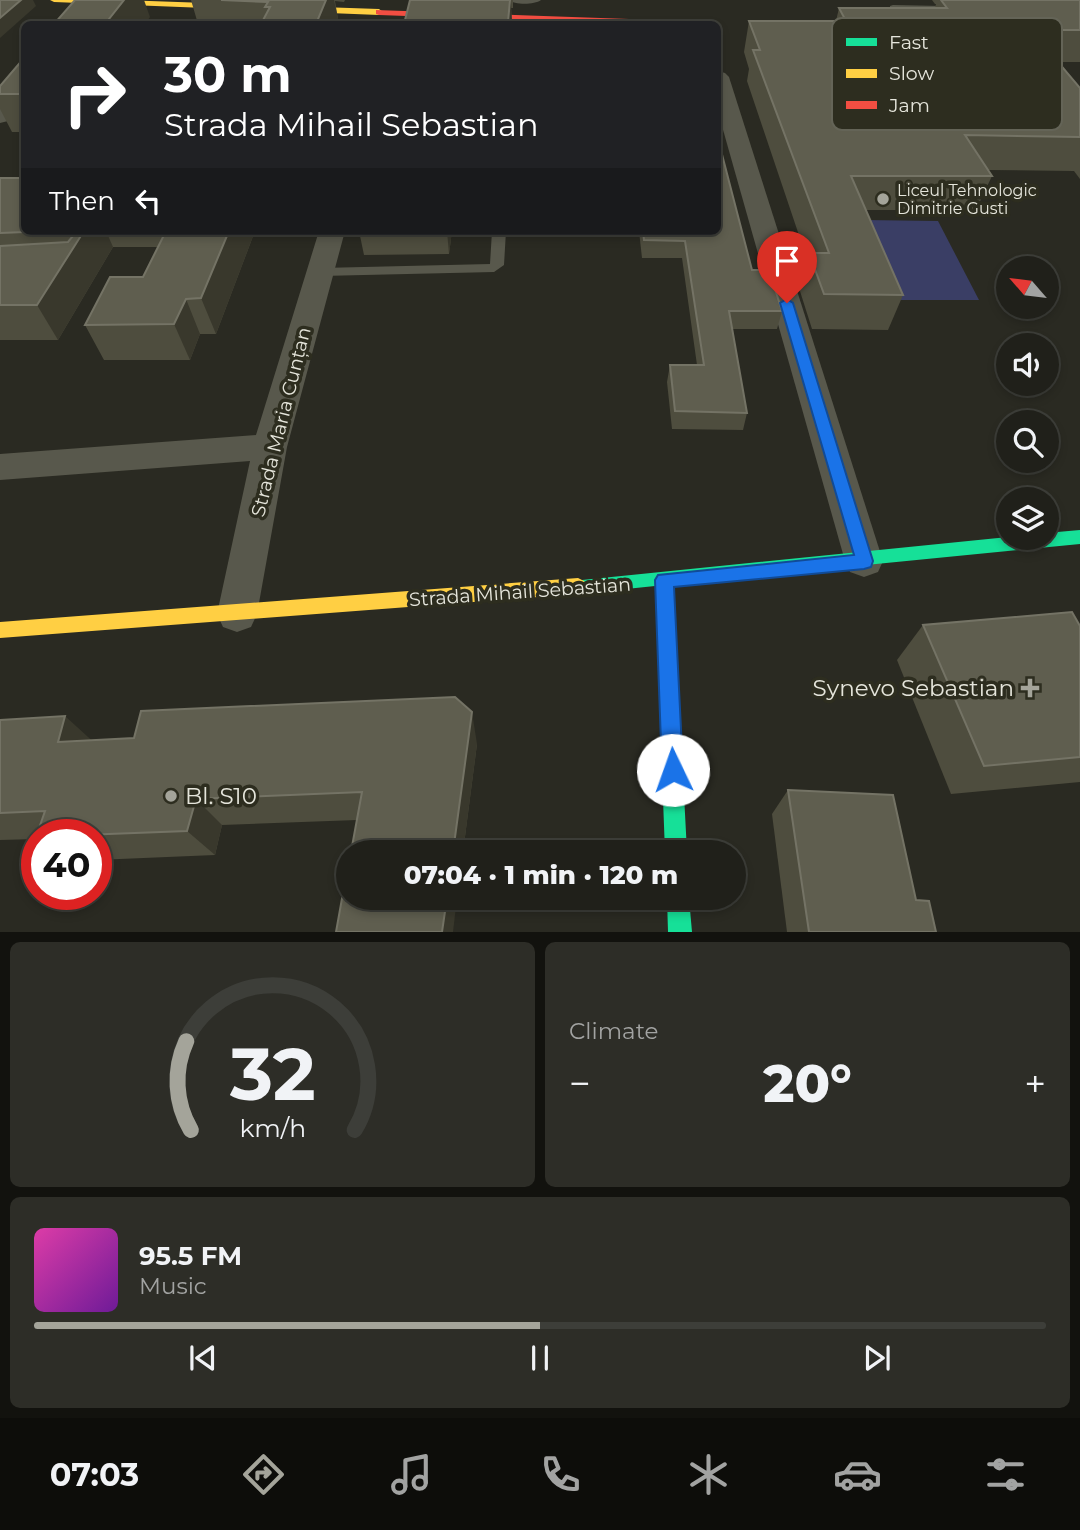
<!DOCTYPE html>
<html lang="en">
<head>
<meta charset="utf-8">
<style>
  :root { --surface:#20201a; --page:#2d2d27; --text:#f1f3f6; --muted:#a2a3a2; --line:#3d3e39; --accent:#a4a49a }
  body { margin:0; font-family:Montserrat,sans-serif; background:var(--page); color:var(--text); height:100vh; display:flex; flex-direction:column; font-size:26px; white-space:nowrap }
  * { box-sizing:border-box; margin:0 }
  p { font-size:23px; color:var(--muted) }
  .icon { flex:none; width:38px; height:38px; fill:none; stroke:currentColor; stroke-width:2; stroke-linecap:round; stroke-linejoin:round }
  .map { position:relative; height:932px; overflow:hidden }
  .sheet { display:flex; flex-direction:column; gap:10px; padding:10px; background:#12120e; flex:1 }
  .sheet>* { flex:none }
  .guide { position:absolute; left:21px; top:21px; width:700px; height:214px; border-radius:10px; box-shadow:0 4px 10px #0003,0 0 0 2px var(--line); background:#202124; color:#fff; overflow:hidden }
  .needle { width:46px; rotate:298deg }
  .tools { position:absolute; left:996px; top:256px; display:grid; gap:14px }
  .tools a { display:grid; place-items:center; width:63px; height:63px; border-radius:50%; background:var(--surface); box-shadow:0 4px 10px #0003,0 0 0 2px var(--line); font-size:35px }
  .speed { position:absolute; left:21px; top:819px; display:flex; gap:14px; font-size:35px; font-weight:700; text-align:center }
  .speed>* { display:grid; place-content:center; width:91px; height:91px; border-radius:50%; background:var(--surface); box-shadow:0 4px 10px #0003,0 0 0 2px var(--line); line-height:1 }
  .speed .limit { border:10px solid #d22; background:#fff; color:#111 }
  .pin { position:absolute; display:grid; place-items:center; width:60px; height:60px; color:#fff; margin:-72px -30px; border-radius:50% 50% 50% 0; rotate:-45deg; box-shadow:0 0 7px #0007 }
  .pin .icon { rotate:45deg }
  .me { position:absolute; width:77px; margin:-38px; rotate:357deg; stroke-linejoin:round; filter:drop-shadow(0 0 5px #0008) }
  .turn { display:flex; align-items:center; gap:24px; height:147px; padding:0 28px; font-size:32px }
  .turn .icon { width:91px; height:91px; stroke-width:2.5 }
  .turn b { display:block; font-size:49px; line-height:60px }
  .then { display:flex; align-items:center; height:66px; padding:0 28px; background:#0003; gap:14px; font-size:26px }
  .big { font-size:52px; font-weight:800; line-height:1.1 }
  .sheet .widget { flex:1; display:flex; flex-direction:column; justify-content:center; gap:10px; min-width:0; padding:0 24px; border-radius:10px; background:var(--page) }
  .sheet .dial { align-items:center; gap:0 }
  .dial svg { height:182px; overflow:visible; fill:none; stroke:var(--line); stroke-width:7; stroke-linecap:round; text-anchor:middle }
  .dial text { fill:var(--text); stroke:none }
  .song { display:flex; align-items:center; gap:21px }
  .cover { width:84px; height:84px; border-radius:10px; background:linear-gradient(135deg,hsl(320 70% 55%),hsl(280 70% 35%)) }
  .played { height:7px; border-radius:4px; background:linear-gradient(90deg,var(--accent) 50%,var(--line) 50%) }
  .keys { display:flex; justify-content:space-around; direction:ltr }
  .heat { display:flex; justify-content:space-between; align-items:center; font-size:38px; direction:ltr }
  .sheet .tiles { flex:1; display:grid; gap:10px; grid-template-columns:1fr 1fr }
  .widget:last-child { grid-column:span 2 }
  .trip { position:absolute; left:336px; top:840px; width:410px; height:70px; border-radius:35px; background:var(--surface); box-shadow:0 4px 10px #0003,0 0 0 2px var(--line); font-weight:800; line-height:70px; text-align:center }
  .tab-bar { display:flex; height:112px; justify-content:space-around; align-items:center; background:#0d0d0a; color:var(--muted) }
  .tab-bar .icon { width:49px; height:49px }
  .tab-bar .current { color:var(--accent) }
  .tab-bar b { font-size:32px; color:var(--text) }
  .map>svg:first-child { display:block }
  .green { fill:#3a3e65 }
  .lines { fill:none; stroke-linecap:round; stroke-linejoin:round }
  .lane { fill:#58584c; fill-rule:evenodd }
  .street { fill:#58584c; fill-rule:evenodd }
  .fast { fill:#16e098; fill-rule:evenodd }
  .slow { fill:#ffcf43; fill-rule:evenodd }
  .jam { fill:#f24e42; fill-rule:evenodd }
  .wall { fill:#4e4d3e }
  .shaded-wall { fill:#39382c }
  .building { fill:#5f5e4f; stroke:#747365; stroke-width:2 }
  .route { fill:#1a73e8; stroke:#114b97; stroke-width:2 }
  .poi-dot { fill:#a4a49a; stroke:#2d2d1f; stroke-width:2.5 }
  .labels { text-anchor:middle; dominant-baseline:central; stroke-width:7; stroke-linejoin:round; paint-order:stroke }
  .far-poi-label { font-size:16px; fill:#e5e5db; stroke:#2d2d1f; text-anchor:start }
  .street-label { font-size:19px; fill:#e5e5db; stroke:#2d2d1f }
  .near-poi-label { font-size:23px; fill:#e5e5db; stroke:#2d2d1f; text-anchor:end }
  .key { fill:#2d2d1f; stroke:#646457; stroke-width:2 }
  .key-label { font-size:19px; fill:#e5e5db }
</style>
</head>
<body>
<div class="map">
<svg width="1080" height="932" viewBox="0 0 1080 932">
  <rect width="100%" height="100%" fill="#2a2a22"/>
  <!-- green -->
  <polygon class="green" points="863,220 938,221 979,300 896,300"/>
  <g class="lines">
    <!-- lane -->
    <g class="lane">
      <path d="M508,0H541C534,5 515,5 508,0Z"/>
      <polygon points="893,5 942,6 947,9 942,12 890,10 890,6"/>
      <polygon points="492,231 506,231 504,265 494,272 321,276 314,272 321,268 490,264"/>
    </g>
    <!-- street -->
    <g class="street">
      <polygon points="718,71 725,73 729,77 883,561 878,572 864,577 850,572 845,561 718,112"/>
      <polygon points="24,82 24,101 8,121 0,123 0,102 16,83"/>
      <polygon points="319,231 345,231 287,447 257,614 251,627 237,632 223,627 217,614 250,461 0,480 0,454 256,435"/>
    </g>
    <!-- fast -->
    <g class="fast">
      <polygon points="1080,530 1080,544 673,584 687,852 665,852 655,586 578,594 572,591 569,586 572,581 1008,537 1046,537 1046,533"/>
      <polygon points="667,898 689,898 692,932 668,932"/>
    </g>
    <!-- slow -->
    <g class="slow">
      <polygon points="50,0 121,0 379,9 383,12 379,15 54,2"/>
      <polygon points="578,578 584,581 587,586 584,591 578,594 0,638 0,622"/>
    </g>
    <!-- jam -->
    <polygon class="jam" points="376,10 686,21 690,24 633,24 379,15 376,14"/>
  </g>
  <!-- wall -->
  <g class="wall">
    <polygon points="191,0 345,0 344,2 335,1 338,19 336,24 198,24"/>
    <polygon points="410,0 513,0 513,8 511,8 512,24 404,24"/>
    <polygon points="932,0 1080,0 1080,62 1058,62 1080,88 1080,179 1074,171 988,170 992,176 976,210 866,210 903,295 888,330 812,329 799,288 807,259 747,81 749,69 744,52 749,21 836,21 839,8 935,8 936,4 935,4"/>
    <polygon points="24,58 24,132 12,132 0,109 0,86"/>
    <polygon points="0,178 24,231 255,231 216,334 200,334 190,360 104,360 85,325 143,277 158,247 113,247 58,340 0,340"/>
    <polygon points="359,231 452,231 449,254 364,255"/>
    <polygon points="639,231 718,231 752,270 782,311 777,329 732,329 747,413 743,430 672,429 667,382 670,365 697,365 682,258 642,258"/>
    <polygon points="923,625 1080,626 1080,782 951,794 897,660"/>
    <polygon points="0,720 91,740 477,744 463,852 351,852 357,820 222,825 215,855 96,860 96,835 37,835 37,839 0,840"/>
    <polygon points="788,790 916,900 936,932 787,932 772,814"/>
  </g>
  <!-- shaded-wall -->
  <g class="shaded-wall">
    <polygon points="21,0 33,0 36,6 0,38 0,18"/>
    <polygon points="124,0 144,0 150,17 145,24 105,24"/>
    <polygon points="326,0 334,0 338,19 336,24 316,24"/>
    <polygon points="510,0 511,0 512,24 508,24"/>
    <polygon points="84,231 106,231 113,247 58,340 37,305"/>
    <polygon points="229,231 255,231 216,334 201,298"/>
    <polygon points="447,231 452,231 449,254"/>
    <polygon points="186,299 200,334 190,360 174,324"/>
    <polygon points="472,712 477,744 463,852 453,852"/>
    <polygon points="65,716 99,747 58,742"/>
    <polygon points="196,799 222,825 215,855 187,831"/>
    <polygon points="447,898 457,898 453,932 442,932"/>
  </g>
  <!-- building -->
  <g class="building">
    <polygon points="0,0 21,0 0,18"/>
    <polygon points="75,0 124,0 105,24 54,24"/>
    <polygon points="221,0 326,0 316,24 261,24 270,7 265,7 268,2"/>
    <polygon points="410,0 510,0 508,22 469,22 469,24 404,24"/>
    <polygon points="941,0 1080,0 1080,30 1031,30 1080,88 1080,137 965,135 992,176 851,176 903,295 824,294 809,253 829,253 753,50 760,50 749,21 846,21 839,8 947,8"/>
    <polygon points="24,58 24,94 0,94 0,86"/>
    <polygon points="718,139 752,270 769,270 782,311 729,311 747,413 675,411 670,365 704,365 685,241 644,240 643,231 718,231"/>
    <polygon points="0,178 24,178 24,231 50,231 0,233"/>
    <polygon points="65,231 84,231 37,305 0,305 0,246 68,242 73,236"/>
    <polygon points="166,231 229,231 201,298 186,299 174,324 85,325 110,277 143,277"/>
    <polygon points="1072,612 1080,626 1080,757 984,766 923,625"/>
    <polygon points="455,697 472,712 453,852 351,852 362,792 196,799 187,831 82,835 37,835 36,837 45,811 0,813 0,720 65,716 58,742 134,738 141,711"/>
    <polygon points="788,790 893,795 916,900 929,901 936,932 809,932"/>
    <polygon points="348,865 348,898 447,898 442,932 336,932"/>
  </g>
  <!-- route -->
  <polygon class="route" points="787,299 793,303 873,561 871,567 864,569 674,587 683,770 680,777 673,780 665,777 662,770 655,580 658,575 854,555 780,303"/>
  <!-- markers -->
  <g class="poi-dot">
    <circle cx="883" cy="199" r="7"/>
    <path d="M1026.5 677.5h7v7h7v7h-7v7h-7v-7h-7v-7h7z"/>
    <circle cx="171" cy="796" r="7"/>
  </g>
  <g class="labels">
    <!-- far-poi labels -->
    <g class="far-poi-label">
      <text x="897" y="190">Liceul Tehnologic<tspan x="897" dy="18">Dimitrie Gusti</tspan></text>
    </g>
    <!-- street labels -->
    <g class="street-label">
      <text transform="translate(281 422) rotate(-76)">Strada Maria Cunțan</text>
      <text transform="translate(520 592) rotate(-4)">Strada Mihail Sebastian</text>
    </g>
    <!-- near-poi labels -->
    <g class="near-poi-label">
      <text x="1014" y="688">Synevo Sebastian</text>
      <text x="185" y="796" text-anchor="start">Bl. S10</text>
    </g>
  </g>
  <!-- legend -->
  <rect x="832" y="18" width="230" height="112" rx="10" class="key"/>
  <rect x="846" y="38" width="31" height="8" fill="#16e098"/>
  <rect x="846" y="69" width="31" height="9" fill="#ffcf43"/>
  <rect x="846" y="101" width="31" height="8" fill="#f24e42"/>
  <g class="key-label">
    <text x="889" y="49">Fast</text>
    <text x="889" y="80">Slow</text>
    <text x="889" y="112">Jam</text>
  </g>
</svg>
<div class="tools">
<a><svg class="needle" viewBox="-14 -14 28 28"><path d="M0-13l5 13h-10z" fill="#e53935"/><path d="M0 13l5-13h-10z" fill="#a2a3a2"/></svg></a>
<a><svg class="icon" aria-label="sound" viewBox="0 0 24 24"><path d="M4 9h4l5-4v14l-5-4H4zM17 9q2 3 0 6"/></svg></a>
<a><svg class="icon" aria-label="search" viewBox="0 0 24 24"><circle cx="10" cy="10" r="6"/><path d="M15 15l6 6"/></svg></a>
<a><svg class="icon" aria-label="layers" viewBox="0 0 24 24"><path d="M12 4l9 5-9 5-9-5zM3 14l9 5 9-5"/></svg></a>
</div>
<div class="speed"><div class="limit">40</div></div>
<div class="pin" style="left:787px;top:303px;background:#d93025"><svg class="icon" aria-label="arrive" viewBox="0 0 24 24"><path d="M6 21V4h12l-3 4 3 4H6"/></svg></div>
<svg class="me" style="left:673px;top:770px" viewBox="-20 -20 40 40"><circle r="19" fill="#fff"/><path d="M0-13L10 11 0 6-10 11z" fill="#1a73e8"/></svg>
<div class="trip">07:04 · 1 min · 120 m</div>
<div class="guide">
<div class="turn"><svg class="icon" aria-label="right" viewBox="0 0 24 24"><path d="M7 20v-9h11M14 6l5 5-5 5"/></svg><div><b>30 m</b>Strada Mihail Sebastian</div></div>
<div class="then">Then<svg class="icon" aria-label="left" viewBox="0 0 24 24"><path d="M17 20v-9H6M10 6l-5 5 5 5"/></svg></div>
</div>
</div>
<section class="sheet">
<div class="tiles">
<div class="widget dial"><svg viewBox="0 0 100 80">
<path d="M14 69A42 42 0 1 1 86 69"/>
<path d="M14 69A42 42 0 0 1 12 30" stroke="#a4a49a"/>
<text x="50" y="56" font-size="32" font-weight="700">32</text>
<text x="50" y="72" font-size="11">km/h</text>
</svg></div>
<div class="widget"><p>Climate</p>
<div class="heat"><a>−</a><b class="big">20°</b><a>+</a></div>
</div>
<div class="widget">
<div class="song"><i class="cover"></i><div><b>95.5 FM</b><p>Music</p></div></div>
<div class="played"></div>
<div class="keys"><svg class="icon" aria-label="previous" viewBox="0 0 24 24"><path d="M18 5L8 12l10 7zM5 5v14"/></svg><svg class="icon" aria-label="pause" viewBox="0 0 24 24"><path d="M8 5v14M16 5v14"/></svg><svg class="icon" aria-label="next" viewBox="0 0 24 24"><path d="M6 5l10 7-10 7zM19 5v14"/></svg></div>
</div>
</div>
</section>
<nav class="tab-bar">
<b>07:03</b>
<svg class="icon current" aria-label="directions" viewBox="0 0 24 24"><path d="M12 3l9 9-9 9-9-9zM9 14v-3h6M13 9l2 2-2 2"/></svg>
<svg class="icon" aria-label="music" viewBox="0 0 24 24"><path d="M9 18V5l10-2v13"/><circle cx="6" cy="18" r="3"/><circle cx="16" cy="16" r="3"/></svg>
<svg class="icon" aria-label="phone" viewBox="0 0 24 24"><path d="M5 4h4l2 5-3 2q2 4 5 5l2-3 5 2v4C11 20 4 13 5 4z"/></svg>
<svg class="icon" aria-label="climate" viewBox="0 0 24 24"><path d="M12 3v18M4 7l16 10M4 17L20 7"/></svg>
<svg class="icon" aria-label="car" viewBox="0 0 24 24"><path d="M5 17H2v-5l4-1 3-4h7l3 4 3 1v5h-3M9 17h6M6 11h13"/><circle cx="7" cy="17" r="2"/><circle cx="17" cy="17" r="2"/></svg>
<svg class="icon" aria-label="filters" viewBox="0 0 24 24"><path d="M4 7h16M4 17h16"/><circle cx="9" cy="7" r="2"/><circle cx="15" cy="17" r="2"/></svg>
</nav>
</body>
</html>
